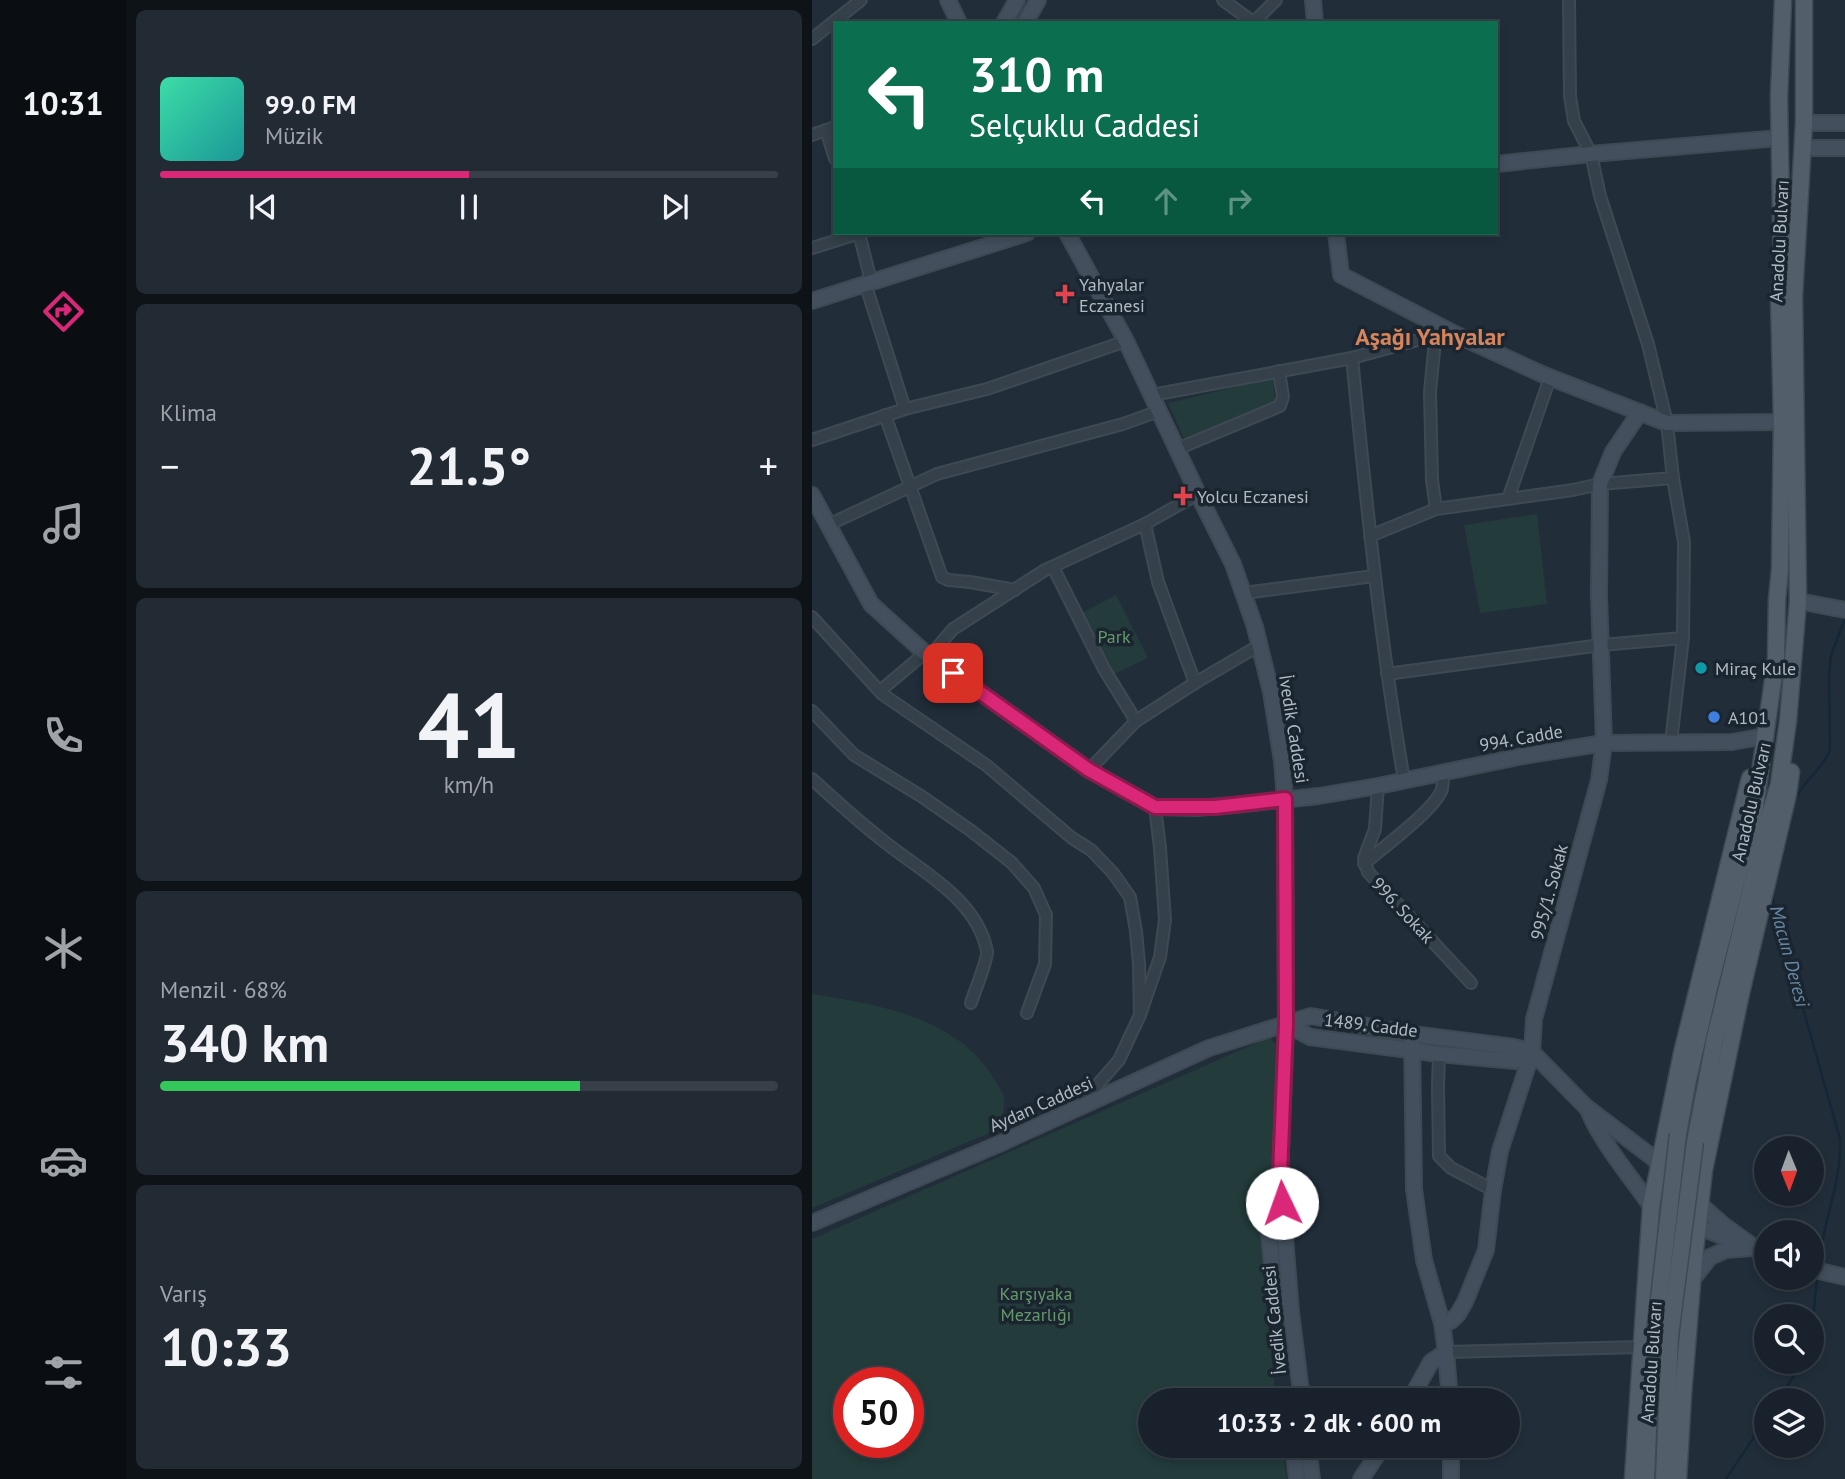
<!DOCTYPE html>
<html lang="tr">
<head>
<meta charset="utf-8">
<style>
  :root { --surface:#19222c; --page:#222a34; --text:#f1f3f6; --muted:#9fa4a9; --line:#373f48; --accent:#db2777 }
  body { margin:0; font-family:"PT Sans",sans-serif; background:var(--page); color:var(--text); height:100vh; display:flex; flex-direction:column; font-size:26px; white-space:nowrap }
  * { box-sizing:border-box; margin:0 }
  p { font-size:23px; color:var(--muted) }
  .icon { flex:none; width:38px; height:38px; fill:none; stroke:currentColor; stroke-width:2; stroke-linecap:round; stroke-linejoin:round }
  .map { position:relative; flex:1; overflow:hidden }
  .panel { display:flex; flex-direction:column; gap:10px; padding:10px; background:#0e1318; width:686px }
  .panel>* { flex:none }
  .hud { position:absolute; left:21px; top:21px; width:665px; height:214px; border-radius:0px; box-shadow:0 4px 10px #0003,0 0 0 2px var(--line); background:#0b6e4f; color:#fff; overflow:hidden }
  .needle { width:46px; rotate:179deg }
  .fabs { position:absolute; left:942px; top:1136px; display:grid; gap:14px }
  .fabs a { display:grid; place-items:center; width:70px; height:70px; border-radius:50%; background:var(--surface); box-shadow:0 4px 10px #0003,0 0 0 2px var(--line); font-size:35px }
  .speed { position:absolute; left:21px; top:1367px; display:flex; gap:14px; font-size:35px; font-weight:700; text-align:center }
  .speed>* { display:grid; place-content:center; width:91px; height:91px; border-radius:50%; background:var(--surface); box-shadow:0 4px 10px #0003,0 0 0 2px var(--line); line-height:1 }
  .speed .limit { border:10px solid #d22; background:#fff; color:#111 }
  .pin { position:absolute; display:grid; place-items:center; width:60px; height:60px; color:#fff; margin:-30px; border-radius:14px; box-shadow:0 4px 10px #0006 }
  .me { position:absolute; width:77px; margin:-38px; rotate:357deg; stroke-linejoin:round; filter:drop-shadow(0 0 5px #0008) }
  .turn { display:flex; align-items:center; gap:24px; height:147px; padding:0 21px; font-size:32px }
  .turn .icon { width:91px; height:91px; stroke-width:2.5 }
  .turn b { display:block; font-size:49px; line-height:60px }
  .lanes { display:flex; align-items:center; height:66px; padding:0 21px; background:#0003; justify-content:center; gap:35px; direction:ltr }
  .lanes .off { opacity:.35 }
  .big { font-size:52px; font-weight:600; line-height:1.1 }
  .panel .widget { flex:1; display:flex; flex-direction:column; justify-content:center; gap:10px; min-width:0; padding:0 24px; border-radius:10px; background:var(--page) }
  .panel .dial { align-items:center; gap:0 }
  .dial b { font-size:91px; line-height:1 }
  .song { display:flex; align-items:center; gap:21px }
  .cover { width:84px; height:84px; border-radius:10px; background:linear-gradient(135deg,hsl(160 70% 55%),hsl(180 70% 35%)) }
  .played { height:7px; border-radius:4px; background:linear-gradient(90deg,var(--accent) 50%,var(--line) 50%) }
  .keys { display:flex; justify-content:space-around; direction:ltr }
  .heat { display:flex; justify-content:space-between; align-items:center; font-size:38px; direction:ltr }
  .charge { height:10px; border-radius:5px; background:linear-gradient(90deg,#34c759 68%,var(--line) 0) }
  .trip { position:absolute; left:326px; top:1388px; width:382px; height:70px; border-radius:35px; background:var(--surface); box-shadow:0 4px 10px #0003,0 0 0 2px var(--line); font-weight:600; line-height:70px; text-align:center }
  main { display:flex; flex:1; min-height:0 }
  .dock { display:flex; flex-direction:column; width:126px; justify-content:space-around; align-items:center; background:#0a0e12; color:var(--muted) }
  .dock .icon { width:49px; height:49px }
  .dock .current { color:var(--accent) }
  .dock b { font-size:32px; color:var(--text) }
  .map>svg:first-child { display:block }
  .green { fill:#233b3b; fill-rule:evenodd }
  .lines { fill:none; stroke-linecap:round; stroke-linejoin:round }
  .stream { stroke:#142737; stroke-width:2.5 }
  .street-casing { stroke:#3e4953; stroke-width:14 }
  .secondary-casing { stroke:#3e4953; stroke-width:18 }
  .primary-casing { stroke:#3e4953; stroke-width:19 }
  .street { stroke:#35404a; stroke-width:10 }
  .secondary { stroke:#434f5d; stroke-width:14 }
  .primary { stroke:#525f6a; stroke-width:16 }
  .primary-bridge-casing { stroke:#3e4953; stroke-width:19; stroke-linecap:butt }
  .primary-bridge { stroke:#525f6a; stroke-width:16 }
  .route-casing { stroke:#8e194d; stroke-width:18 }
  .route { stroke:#db2777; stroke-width:12 }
  .health-dot { fill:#e0444e; stroke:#1a252f; stroke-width:2.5 }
  .culture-dot { fill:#0f9aa8; stroke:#1a252f; stroke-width:2.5 }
  .shop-dot { fill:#3f7fe0; stroke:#1a252f; stroke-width:2.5 }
  .labels { text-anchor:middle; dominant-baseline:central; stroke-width:7; stroke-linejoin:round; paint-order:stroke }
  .street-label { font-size:18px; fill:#b0bbc6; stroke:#1a252f }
  .poi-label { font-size:18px; fill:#b0bbc6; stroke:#1a252f; text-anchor:start }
  .park-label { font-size:18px; fill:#66986c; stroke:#1a252f }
  .water-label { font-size:19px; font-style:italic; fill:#6889a6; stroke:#1a252f }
  .district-label { font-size:24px; font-weight:bold; fill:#d6845b; stroke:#1a252f }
</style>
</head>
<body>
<main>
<nav class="dock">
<b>10:31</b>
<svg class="icon current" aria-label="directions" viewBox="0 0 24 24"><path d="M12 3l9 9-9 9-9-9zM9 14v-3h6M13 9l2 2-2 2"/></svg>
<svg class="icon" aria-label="music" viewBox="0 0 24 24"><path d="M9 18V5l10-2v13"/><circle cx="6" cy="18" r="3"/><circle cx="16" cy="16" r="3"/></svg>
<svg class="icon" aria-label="phone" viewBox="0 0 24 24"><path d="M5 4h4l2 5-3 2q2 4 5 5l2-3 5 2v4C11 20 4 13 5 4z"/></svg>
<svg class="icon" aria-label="climate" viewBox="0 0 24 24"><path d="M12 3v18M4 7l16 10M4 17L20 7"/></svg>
<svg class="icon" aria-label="car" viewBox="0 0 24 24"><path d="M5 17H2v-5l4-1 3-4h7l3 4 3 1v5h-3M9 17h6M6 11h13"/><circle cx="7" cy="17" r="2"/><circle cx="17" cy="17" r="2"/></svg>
<svg class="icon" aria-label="filters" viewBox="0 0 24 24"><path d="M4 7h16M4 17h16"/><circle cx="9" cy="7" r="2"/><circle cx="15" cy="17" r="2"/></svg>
</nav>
<section class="panel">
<div class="widget">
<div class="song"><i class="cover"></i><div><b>99.0 FM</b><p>Müzik</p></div></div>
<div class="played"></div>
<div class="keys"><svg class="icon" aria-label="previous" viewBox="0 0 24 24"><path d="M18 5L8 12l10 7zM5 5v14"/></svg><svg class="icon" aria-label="pause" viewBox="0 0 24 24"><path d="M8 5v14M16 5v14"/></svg><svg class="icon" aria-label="next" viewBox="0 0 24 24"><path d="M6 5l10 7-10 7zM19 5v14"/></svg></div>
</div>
<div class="widget"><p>Klima</p>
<div class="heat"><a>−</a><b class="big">21.5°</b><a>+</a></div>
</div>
<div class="widget dial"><b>41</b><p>km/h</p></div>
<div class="widget"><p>Menzil · 68%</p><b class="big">340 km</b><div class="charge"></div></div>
<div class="widget"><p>Varış</p><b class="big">10:33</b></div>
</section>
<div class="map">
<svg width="1033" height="1479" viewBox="0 0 1033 1479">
  <rect width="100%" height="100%" fill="#212e3a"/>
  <!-- green -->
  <g class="green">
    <polygon points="461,378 463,402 372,439 356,403"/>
    <polygon points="725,514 735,604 668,613 652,525"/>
    <polygon points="304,595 336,658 300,675 268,614"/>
    <path d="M0,994C64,1004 146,1017 182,1079C185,1084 191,1092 192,1098C193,1104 191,1113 190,1120L175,1134L0,1208Z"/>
    <path d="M458,1037L465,1046L460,1222L454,1305L464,1400H338V1446H470L475,1479H0V1239ZM37,1382H96V1442H37Z"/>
  </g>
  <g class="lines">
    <!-- stream -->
    <g class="stream">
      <path d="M982,801C990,782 1011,769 1018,750L1017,674L1019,655L1033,619"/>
      <path d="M960,893L962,906L1028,1139C1030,1181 1011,1221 1007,1263"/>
      <polyline points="999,1340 1005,1278"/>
      <polyline points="966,1400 991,1362"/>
      <polyline points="914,1479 954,1419"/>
    </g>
    <!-- street casing -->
    <g class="street-casing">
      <g id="street">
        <polyline points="411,0 441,22"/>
        <polyline points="757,0 758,96 762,121 779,154 788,196 836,344 855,423 861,478 872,542 871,638 859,742"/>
        <polyline points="441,23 464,0"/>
        <polyline points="0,39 49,0"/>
        <polyline points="14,130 23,159"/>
        <polyline points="0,135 23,127"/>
        <polyline points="47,233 59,281"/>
        <polyline points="0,248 48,233"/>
        <polyline points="53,283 93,409"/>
        <polyline points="624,331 618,392 620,480 624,509"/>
        <path d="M540,358C554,499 568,640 592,780"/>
        <polyline points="340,395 540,358 624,335"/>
        <polyline points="73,415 130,577 136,580 158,582 203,590"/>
        <polyline points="0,440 93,409 175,389 314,341"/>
        <polyline points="365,449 468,406 471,397 467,371"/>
        <polyline points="696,499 738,378"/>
        <polyline points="333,524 346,582 383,683"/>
        <polyline points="16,525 125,474 311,424 347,411"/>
        <polyline points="558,536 624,509 761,490 788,484 861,478"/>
        <polyline points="241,567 292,669 324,721"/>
        <polyline points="432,593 562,576"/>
        <polyline points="0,617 70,694 174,765 260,838 279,850 301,873 318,897 324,931 327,964 328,1015"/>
        <polyline points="118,656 141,629 233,570 333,524 386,494"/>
        <polyline points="575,674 789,645 871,638"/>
        <polyline points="68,691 113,653"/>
        <polyline points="0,711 42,755 109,796 158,830 200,863 222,888 234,915 233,964 215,1013"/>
        <polyline points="277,770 324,721 383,683 448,645"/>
        <path d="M0,779C24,801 48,823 74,843C112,873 165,900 175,951C176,960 162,992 159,1003"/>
        <polyline points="566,786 563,829 552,858 556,872 659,983"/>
        <path d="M552,864C570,848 624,809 630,789C631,784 631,777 632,772"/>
        <polyline points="627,1054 626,1085 627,1156 639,1168 681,1190"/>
        <polyline points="267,1106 307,1060 328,1015 348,957 353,920 348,848 343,807"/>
        <polyline points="634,1352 829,1347"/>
      </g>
    </g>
    <!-- secondary casing -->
    <g class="secondary-casing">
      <g id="secondary">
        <polyline points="136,0 147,23"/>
        <polyline points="501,0 503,23"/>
        <polyline points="192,23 205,0"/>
        <polyline points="213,23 226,0"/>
        <polyline points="992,123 1033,123"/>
        <polyline points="991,148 1033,148"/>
        <polyline points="684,164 779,154 968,138"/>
        <polyline points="255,233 314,341 386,494 421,564 443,627 459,692 470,761 473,799 474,1024 468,1176 479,1312 490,1400"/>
        <polyline points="524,233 529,275 645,335 732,375 855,423 970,422"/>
        <polyline points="0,301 215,233"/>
        <polyline points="0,495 59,604 113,653 277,770 343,807 384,808 423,805 507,796 566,786 711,756 792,743 920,742 954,736"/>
        <polyline points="986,601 1033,610"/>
        <polyline points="474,1024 498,1037 627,1054 703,1061 720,1052"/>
        <polyline points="600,1034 602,1189 612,1260 630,1323 634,1352 638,1400"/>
        <path d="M777,1112C792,1146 818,1176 839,1206L845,1209"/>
        <polyline points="468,1176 455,1197 455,1209 463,1299 479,1312"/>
        <polyline points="0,1223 187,1144 397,1048 499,1016 600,1034 702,1047 720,1052 774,1107 840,1157 882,1199 910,1224 943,1248"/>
        <polyline points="877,1223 954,1253"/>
        <polyline points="999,1269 1033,1277"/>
        <polyline points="880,1280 898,1257 914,1250 938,1248"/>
        <polyline points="630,1323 639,1321 646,1314 653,1302 674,1250 681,1190 688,1151 720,1052 722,1019 787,780 792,743 787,596 788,484 801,452 828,412"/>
        <polyline points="598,1400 619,1362 634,1352"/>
        <polyline points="481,1446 485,1479"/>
        <polyline points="496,1446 500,1479"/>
        <polyline points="639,1446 639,1479"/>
        <polyline points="549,1479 571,1446"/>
      </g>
    </g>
    <!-- primary casing -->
    <g class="primary-casing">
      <g id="primary">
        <polyline points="866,1134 875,1084 897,988 943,808 964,659 965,600 968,569 970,422 967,295 970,269 967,97 971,0"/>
        <polyline points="883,1142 903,1038 953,831 967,784 976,721 986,601 982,296 992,123 992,0"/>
        <polyline points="821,1479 839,1206 870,1053 938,778"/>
        <polyline points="834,1479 839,1358 843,1333"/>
        <polyline points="852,1479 858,1336"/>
        <polyline points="866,1479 871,1394 882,1259 892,1170 929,993 976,794 979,772"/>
      </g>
    </g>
    <!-- street -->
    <use href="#street" class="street"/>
    <!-- secondary -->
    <use href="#secondary" class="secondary"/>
    <!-- primary -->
    <use href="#primary" class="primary"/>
    <!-- primary-bridge casing -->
    <g class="primary-bridge-casing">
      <g id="primary-bridge">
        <polyline points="843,1333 866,1134"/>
        <polyline points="858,1336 883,1142"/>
      </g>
    </g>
    <!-- primary-bridge -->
    <use href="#primary-bridge" class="primary-bridge"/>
  </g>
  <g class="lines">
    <!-- route casing -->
    <g class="route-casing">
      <polyline id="route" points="141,673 277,770 343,807 403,807 473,799 474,1024 468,1176 470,1203"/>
    </g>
    <!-- route -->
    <use href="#route" class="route"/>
  </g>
  <!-- markers -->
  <g class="health-dot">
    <path d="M249.5 283.5h7v7h7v7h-7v7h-7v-7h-7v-7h7z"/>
    <path d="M367.5 485.5h7v7h7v7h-7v7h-7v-7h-7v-7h7z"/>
  </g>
  <circle class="culture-dot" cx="889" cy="668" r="7"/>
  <circle class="shop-dot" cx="902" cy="717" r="7"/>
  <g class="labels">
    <!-- street labels -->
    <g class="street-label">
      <text transform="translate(967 241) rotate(-87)">Anadolu Bulvarı</text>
      <text transform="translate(482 729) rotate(81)">İvedik Caddesi</text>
      <text transform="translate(709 738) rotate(-10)">994. Cadde</text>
      <text transform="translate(939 802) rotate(-77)">Anadolu Bulvarı</text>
      <text transform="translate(737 892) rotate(-75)">995/1. Sokak</text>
      <text transform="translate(591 910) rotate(47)">996. Sokak</text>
      <text transform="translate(559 1025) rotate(7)">1489. Cadde</text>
      <text transform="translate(229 1104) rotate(-24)">Aydan Caddesi</text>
      <text transform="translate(462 1320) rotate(-96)">İvedik Caddesi</text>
      <text transform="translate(839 1362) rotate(-86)">Anadolu Bulvarı</text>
    </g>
    <!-- poi labels -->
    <g class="poi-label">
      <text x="267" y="284">Yahyalar<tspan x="267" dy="21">Eczanesi</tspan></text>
      <text x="385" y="496">Yolcu Eczanesi</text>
      <text x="903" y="668">Miraç Kule</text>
      <text x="916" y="717">A101</text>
    </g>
    <!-- park labels -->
    <g class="park-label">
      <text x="302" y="636">Park</text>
      <text x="224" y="1293">Karşıyaka<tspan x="224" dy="21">Mezarlığı</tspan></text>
    </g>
    <!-- water labels -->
    <g class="water-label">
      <text transform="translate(978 956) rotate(75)">Macun Deresi</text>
    </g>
    <!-- district labels -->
    <g class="district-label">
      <text x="618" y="336">Aşağı Yahyalar</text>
    </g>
  </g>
</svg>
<div class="fabs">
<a><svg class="needle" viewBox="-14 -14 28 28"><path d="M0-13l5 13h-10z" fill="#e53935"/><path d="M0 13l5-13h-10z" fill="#9fa4a9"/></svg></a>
<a><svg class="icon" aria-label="sound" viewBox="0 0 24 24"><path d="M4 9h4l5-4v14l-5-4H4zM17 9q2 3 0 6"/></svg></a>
<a><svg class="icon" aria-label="search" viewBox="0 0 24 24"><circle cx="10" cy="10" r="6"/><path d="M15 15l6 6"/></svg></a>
<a><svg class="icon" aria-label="layers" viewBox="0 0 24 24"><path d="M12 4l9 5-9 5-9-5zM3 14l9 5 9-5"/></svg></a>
</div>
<div class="speed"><div class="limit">50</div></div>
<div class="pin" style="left:141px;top:673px;background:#d93025"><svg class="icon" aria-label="arrive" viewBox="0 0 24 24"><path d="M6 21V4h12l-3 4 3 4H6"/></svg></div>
<svg class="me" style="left:470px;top:1203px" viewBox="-20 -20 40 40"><circle r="19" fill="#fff"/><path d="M0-13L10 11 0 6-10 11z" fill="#db2777"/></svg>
<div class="trip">10:33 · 2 dk · 600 m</div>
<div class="hud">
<div class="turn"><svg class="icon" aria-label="left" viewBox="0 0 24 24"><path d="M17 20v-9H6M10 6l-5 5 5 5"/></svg><div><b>310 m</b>Selçuklu Caddesi</div></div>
<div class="lanes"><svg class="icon" aria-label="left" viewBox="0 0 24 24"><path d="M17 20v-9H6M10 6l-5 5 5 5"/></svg><svg class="icon off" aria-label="ahead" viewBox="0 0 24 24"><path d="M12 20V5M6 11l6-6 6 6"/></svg><svg class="icon off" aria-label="right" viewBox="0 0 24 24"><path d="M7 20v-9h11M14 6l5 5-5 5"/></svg></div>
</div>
</div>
</main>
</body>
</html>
